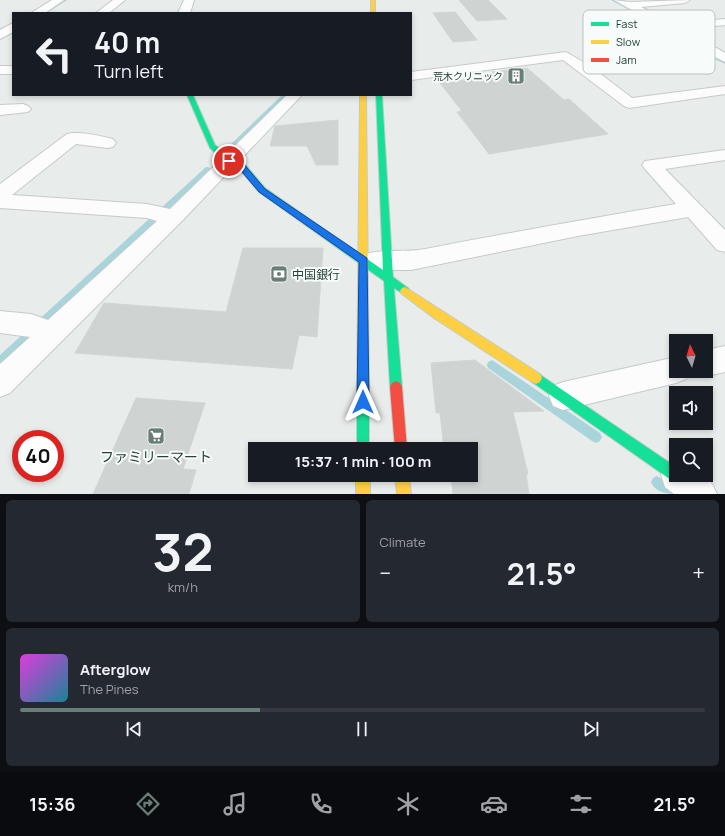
<!DOCTYPE html>
<html lang="en">
<head>
<meta charset="utf-8">
<style>
  :root { --surface:#171b24; --page:#242831; --text:#f1f3f6; --muted:#9ea1a6; --line:#363941; --accent:#697e78 }
  body { margin:0; font-family:Manrope,"Noto Sans JP",sans-serif; background:var(--page); color:var(--text); height:100vh; display:flex; flex-direction:column; font-size:15px; white-space:nowrap }
  * { box-sizing:border-box; margin:0 }
  p { font-size:13px; color:var(--muted) }
  .icon { flex:none; width:22px; height:22px; fill:none; stroke:currentColor; stroke-width:2; stroke-linecap:round; stroke-linejoin:round }
  .map { position:relative; height:494px; overflow:hidden }
  .drawer { display:flex; flex-direction:column; gap:6px; padding:6px; background:#0d0f14; flex:1 }
  .drawer>* { flex:none }
  .hud { position:absolute; left:12px; top:12px; width:400px; height:84px; border-radius:0px; box-shadow:0 2px 6px #0003; background:#171b24; color:var(--text); overflow:hidden }
  .needle { width:26px; rotate:355deg }
  .tools { position:absolute; left:669px; top:334px; display:grid; gap:8px }
  .tools a { display:grid; place-items:center; width:44px; height:44px; border-radius:0px; background:var(--surface); box-shadow:0 2px 6px #0003; font-size:20px }
  .speed { position:absolute; left:12px; top:430px; display:flex; gap:8px; font-size:20px; font-weight:700; text-align:center }
  .speed>* { display:grid; place-content:center; width:52px; height:52px; border-radius:50%; background:var(--surface); box-shadow:0 2px 6px #0003; line-height:1 }
  .speed .limit { border:6px solid #d22; background:#fff; color:#111 }
  .pin { position:absolute; display:grid; place-items:center; width:34px; height:34px; color:#fff; margin:-17px; border:2px solid #fff; border-radius:50%; box-shadow:0 1px 4px #0007 }
  .me { position:absolute; width:44px; margin:-22px; rotate:0deg; stroke-linejoin:round; filter:drop-shadow(0 0 3px #0008) }
  .turn { display:flex; align-items:center; gap:14px; height:84px; padding:0 16px; font-size:18px }
  .turn .icon { width:52px; height:52px; stroke-width:2.5 }
  .turn b { display:block; font-size:28px; line-height:34px }
  .big { font-size:30px; font-weight:700; line-height:1.1 }
  .drawer .card { flex:1; display:flex; flex-direction:column; justify-content:center; gap:6px; min-width:0; padding:0 14px; border-radius:6px; background:var(--page) }
  .drawer .dial { align-items:center; gap:0 }
  .dial b { font-size:52px; line-height:1 }
  .song { display:flex; align-items:center; gap:12px }
  .cover { width:48px; height:48px; border-radius:6px; background:linear-gradient(135deg,hsl(300 70% 55%),hsl(190 70% 35%)) }
  .played { height:4px; border-radius:2px; background:linear-gradient(90deg,var(--accent) 35%,var(--line) 35%) }
  .keys { display:flex; justify-content:space-around; direction:ltr }
  .heat { display:flex; justify-content:space-between; align-items:center; font-size:22px; direction:ltr }
  .drawer .tiles { flex:1; display:grid; gap:6px; grid-template-columns:1fr 1fr }
  .card:last-child { grid-column:span 2 }
  .trip { position:absolute; left:248px; top:442px; width:230px; height:40px; border-radius:0px; background:var(--surface); box-shadow:0 2px 6px #0003; font-weight:700; line-height:40px; text-align:center }
  .tab-bar { display:flex; height:64px; justify-content:space-around; align-items:center; background:#090b0e; color:var(--muted) }
  .tab-bar .icon { width:28px; height:28px }
  .tab-bar .active { color:var(--accent) }
  .tab-bar b { font-size:18px; color:var(--text) }
  .map>svg:first-child { display:block }
  .lines { fill:none; stroke-linecap:round; stroke-linejoin:round }
  .stream { fill:#a9d4db; fill-rule:evenodd }
  .building { fill:#cfd4d2; stroke:#d1d6d4 }
  .street-casing { stroke:#c5cac8; stroke-width:2 }
  .fast-casing { stroke:#c3cbc8; stroke-width:2 }
  .slow-casing { stroke:#c3cbc8; stroke-width:2 }
  .jam-casing { stroke:#c3cbc8; stroke-width:2 }
  .street { fill:#fcfcfc; fill-rule:evenodd }
  .fast { fill:#16e098; fill-rule:evenodd }
  .slow { fill:#ffcf43; fill-rule:evenodd }
  .jam { fill:#f24e42; fill-rule:evenodd }
  .route { fill:#1a73e8; stroke:#114b97 }
  .labels { text-anchor:middle; dominant-baseline:central; stroke-width:4; stroke-linejoin:round; paint-order:stroke }
  .far-poi-label { font-size:10px; fill:#24423a; stroke:#f7fbf9; text-anchor:end }
  .poi-label { font-size:12px; fill:#24423a; stroke:#f7fbf9; text-anchor:start }
  .near-poi-label { font-size:14px; fill:#24423a; stroke:#f7fbf9 }
  .key { fill:#f7fbf9; stroke:#b8c4c0; stroke-width:1 }
  .key-label { font-size:11px; fill:#24423a }
</style>
</head>
<body>
<div class="map">
<svg width="725" height="494" viewBox="0 0 725 494">
  <rect width="100%" height="100%" fill="#e8edeb"/>
  <g class="lines">
    <!-- stream -->
    <g class="stream">
      <polygon points="62,0 67,0 47,13 42,13"/>
      <polygon points="611,0 616,0 634,10 631,11"/>
      <polygon points="13,30 13,33 0,40 0,37"/>
      <polygon points="708,54 712,54 725,61 725,64 708,56"/>
      <polygon points="282,95 288,95 231,150 227,150 227,148"/>
      <polygon points="206,167 208,167 211,169 4,365 0,367 0,355"/>
      <polygon points="492,360 600,433 602,437 600,441 596,443 592,441 488,368 487,365 488,362"/>
      <path d="M657,476L678,490L680,494C669,494 656,494 651,482L653,478Z"/>
    </g>
  </g>
  <!-- building -->
  <g class="building">
    <polygon points="459,0 488,0 507,19 477,21"/>
    <polygon points="455,12 477,40 453,42 433,13"/>
    <polygon points="527,68 564,100 569,99 608,134 489,154 457,112 462,111 440,83 496,76 492,72"/>
    <polygon points="338,120 338,165 316,165 307,146 270,146 275,126"/>
    <polygon points="243,248 323,248 317,337 299,335 292,369 75,353 104,303 226,312"/>
    <polygon points="475,360 544,411 513,412 528,474 526,474 529,494 453,494 451,475 471,475 471,449 444,449 440,413 436,413 431,363"/>
    <polygon points="136,398 205,403 183,469 196,470 189,494 93,494"/>
  </g>
  <g class="lines">
    <!-- street casing -->
    <g class="street-casing">
      <g id="street">
        <polygon points="52,0 64,0 45,13 31,13"/>
        <polygon points="113,0 125,0 109,13 96,13"/>
        <polygon points="184,0 194,0 190,13 178,13"/>
        <polygon points="614,0 630,2 690,0 685,3 641,7 674,23 725,19 725,25 684,29 725,53 725,62 707,53 594,69 632,98 725,86 725,94 629,108 624,106 563,60 411,80 411,72 566,52 585,63 697,47"/>
        <polygon points="13,23 13,32 0,39 0,30"/>
        <rect x="0" y="66" width="13" height="8"/>
        <path d="M287,95H302L181,222L10,393L0,397V364L30,337L0,333V311L31,314L48,320L157,221L147,218L0,208V184L67,134C80,131 100,136 113,139L116,143L113,147L107,148L76,144L12,195L147,204L170,209Z"/>
        <polygon points="23,104 28,106 31,109 28,112 0,115 0,105"/>
        <path d="M725,150V160L665,169L725,230V252L717,250L688,217L578,236L411,270H370L362,267L359,261L362,255C382,248 405,253 425,249C509,233 592,218 676,204L645,169L642,165L645,161Z"/>
        <polygon points="725,346 725,372 706,376 696,372 706,371 706,350"/>
        <polygon points="676,357 676,371 689,371 686,379 676,383 563,410 553,406 549,396 553,386 563,382"/>
        <path d="M676,459V475C699,475 707,470 717,494H674L665,487L661,475L665,463Z"/>
      </g>
    </g>
    <!-- fast casing -->
    <g class="fast-casing">
      <g id="fast">
        <polygon points="187,95 193,95 215,145 232,159 243,162 265,188 383,270 376,95 382,95 393,277 408,288 410,291 408,294 405,295 394,288 402,387 400,391 396,393 392,391 390,387 384,281 259,192 237,166 226,163 210,148"/>
        <polygon points="536,372 676,467 676,475 683,475 681,480 676,482 671,480 532,382 530,378 532,374"/>
        <polygon points="363,385 367,387 369,391 369,449 357,449 357,391 359,387"/>
      </g>
    </g>
    <!-- slow casing -->
    <g class="slow-casing">
      <g id="slow">
        <rect x="371" y="0" width="4" height="13"/>
        <polygon points="360,95 366,95 369,391 367,395 363,397 359,395 357,391"/>
        <polygon points="405,287 540,374 542,378 540,382 536,384 532,382 434,318 402,294 400,291 402,288"/>
        <rect x="356" y="475" width="14" height="19"/>
        <polygon points="395,475 409,475 411,494 397,494"/>
      </g>
    </g>
    <!-- jam casing -->
    <g class="jam-casing">
      <polygon id="jam" points="396,381 400,383 402,387 407,449 395,449 390,387 392,383"/>
    </g>
    <!-- street -->
    <use href="#street" class="street"/>
    <!-- fast -->
    <use href="#fast" class="fast"/>
    <!-- slow -->
    <use href="#slow" class="slow"/>
    <!-- jam -->
    <use href="#jam" class="jam"/>
  </g>
  <!-- route -->
  <polygon class="route" points="229,158 242,162 265,189 367,258 369,402 368,406 363,408 359,406 357,402 359,262 259,192 237,166 226,161"/>
  <!-- icons -->
  <defs>
    <g id="building-square" transform="scale(0.9)"><rect x="-9" y="-9" width="18" height="18" rx="4" fill="#697e78" stroke="#f7fbf9"/><path d="M-4-6H4V6H1V3H-1V6H-4ZM-2.5-4.3h1.7v1.8h-1.7ZM.8-4.3h1.7v1.8H.8ZM-2.5-1h1.7V.8h-1.7ZM.8-1h1.7V.8H.8Z" fill="#fff"/></g>
    <g id="bank-square" transform="scale(0.9)"><rect x="-9" y="-9" width="18" height="18" rx="4" fill="#697e78" stroke="#f7fbf9"/><path d="M-6-4H6V4H-6ZM0-2.3a2.3 2.3 0 1 0 0 4.6a2.3 2.3 0 1 0 0-4.6Z" fill="#fff"/></g>
    <g id="supermarket-square" transform="scale(0.9)"><rect x="-9" y="-9" width="18" height="18" rx="4" fill="#697e78" stroke="#f7fbf9"/><path d="M-6-5.5h2.5l.6 2H6L4.5 2H-2.5L-4.4-4H-6ZM-1.5 3.2a1.3 1.3 0 1 0 .1 0ZM3 3.2a1.3 1.3 0 1 0 .1 0Z" fill="#fff"/></g>
  </defs>
  <g fill-rule="evenodd">
    <use href="#building-square" x="516" y="76"/>
    <use href="#bank-square" x="279" y="274"/>
    <use href="#supermarket-square" x="156" y="436"/>
  </g>
  <g class="labels">
    <!-- far-poi labels -->
    <g class="far-poi-label">
      <text x="503" y="76">荒木クリニック</text>
    </g>
    <!-- poi labels -->
    <g class="poi-label">
      <text x="292" y="274">中国銀行</text>
    </g>
    <!-- near-poi labels -->
    <g class="near-poi-label">
      <text x="156" y="456">ファミリーマート</text>
    </g>
  </g>
  <!-- legend -->
  <rect x="583" y="10" width="132" height="64" rx="6" class="key"/>
  <rect x="591" y="22" width="18" height="4" fill="#16e098"/>
  <rect x="591" y="40" width="18" height="4" fill="#ffcf43"/>
  <rect x="591" y="58" width="18" height="4" fill="#f24e42"/>
  <g class="key-label">
    <text x="616" y="28">Fast</text>
    <text x="616" y="46">Slow</text>
    <text x="616" y="64">Jam</text>
  </g>
</svg>
<div class="tools">
<a><svg class="needle" viewBox="-14 -14 28 28"><path d="M0-13l5 13h-10z" fill="#e53935"/><path d="M0 13l5-13h-10z" fill="#9ea1a6"/></svg></a>
<a><svg class="icon" aria-label="sound" viewBox="0 0 24 24"><path d="M4 9h4l5-4v14l-5-4H4zM17 9q2 3 0 6"/></svg></a>
<a><svg class="icon" aria-label="search" viewBox="0 0 24 24"><circle cx="10" cy="10" r="6"/><path d="M15 15l6 6"/></svg></a>
</div>
<div class="speed"><div class="limit">40</div></div>
<div class="pin" style="left:229px;top:161px;background:#d93025"><svg class="icon" aria-label="arrive" viewBox="0 0 24 24"><path d="M6 21V4h12l-3 4 3 4H6"/></svg></div>
<svg class="me" style="left:363px;top:402px" viewBox="-20 -20 40 40"><path d="M0-17L14 15 0 8-14 15z" fill="#1a73e8" stroke="#fff" stroke-width="4"/></svg>
<div class="trip">15:37 · 1 min · 100 m</div>
<div class="hud">
<div class="turn"><svg class="icon" aria-label="left" viewBox="0 0 24 24"><path d="M17 20v-9H6M10 6l-5 5 5 5"/></svg><div><b>40 m</b>Turn left</div></div>
</div>
</div>
<section class="drawer">
<div class="tiles">
<div class="card dial"><b>32</b><p>km/h</p></div>
<div class="card"><p>Climate</p>
<div class="heat"><a>−</a><b class="big">21.5°</b><a>+</a></div>
</div>
<div class="card">
<div class="song"><i class="cover"></i><div><b>Afterglow</b><p>The Pines</p></div></div>
<div class="played"></div>
<div class="keys"><svg class="icon" aria-label="previous" viewBox="0 0 24 24"><path d="M18 5L8 12l10 7zM5 5v14"/></svg><svg class="icon" aria-label="pause" viewBox="0 0 24 24"><path d="M8 5v14M16 5v14"/></svg><svg class="icon" aria-label="next" viewBox="0 0 24 24"><path d="M6 5l10 7-10 7zM19 5v14"/></svg></div>
</div>
</div>
</section>
<nav class="tab-bar">
<b>15:36</b>
<svg class="icon active" aria-label="directions" viewBox="0 0 24 24"><path d="M12 3l9 9-9 9-9-9zM9 14v-3h6M13 9l2 2-2 2"/></svg>
<svg class="icon" aria-label="music" viewBox="0 0 24 24"><path d="M9 18V5l10-2v13"/><circle cx="6" cy="18" r="3"/><circle cx="16" cy="16" r="3"/></svg>
<svg class="icon" aria-label="phone" viewBox="0 0 24 24"><path d="M5 4h4l2 5-3 2q2 4 5 5l2-3 5 2v4C11 20 4 13 5 4z"/></svg>
<svg class="icon" aria-label="climate" viewBox="0 0 24 24"><path d="M12 3v18M4 7l16 10M4 17L20 7"/></svg>
<svg class="icon" aria-label="car" viewBox="0 0 24 24"><path d="M5 17H2v-5l4-1 3-4h7l3 4 3 1v5h-3M9 17h6M6 11h13"/><circle cx="7" cy="17" r="2"/><circle cx="17" cy="17" r="2"/></svg>
<svg class="icon" aria-label="filters" viewBox="0 0 24 24"><path d="M4 7h16M4 17h16"/><circle cx="9" cy="7" r="2"/><circle cx="15" cy="17" r="2"/></svg>
<b>21.5°</b>
</nav>
</body>
</html>
